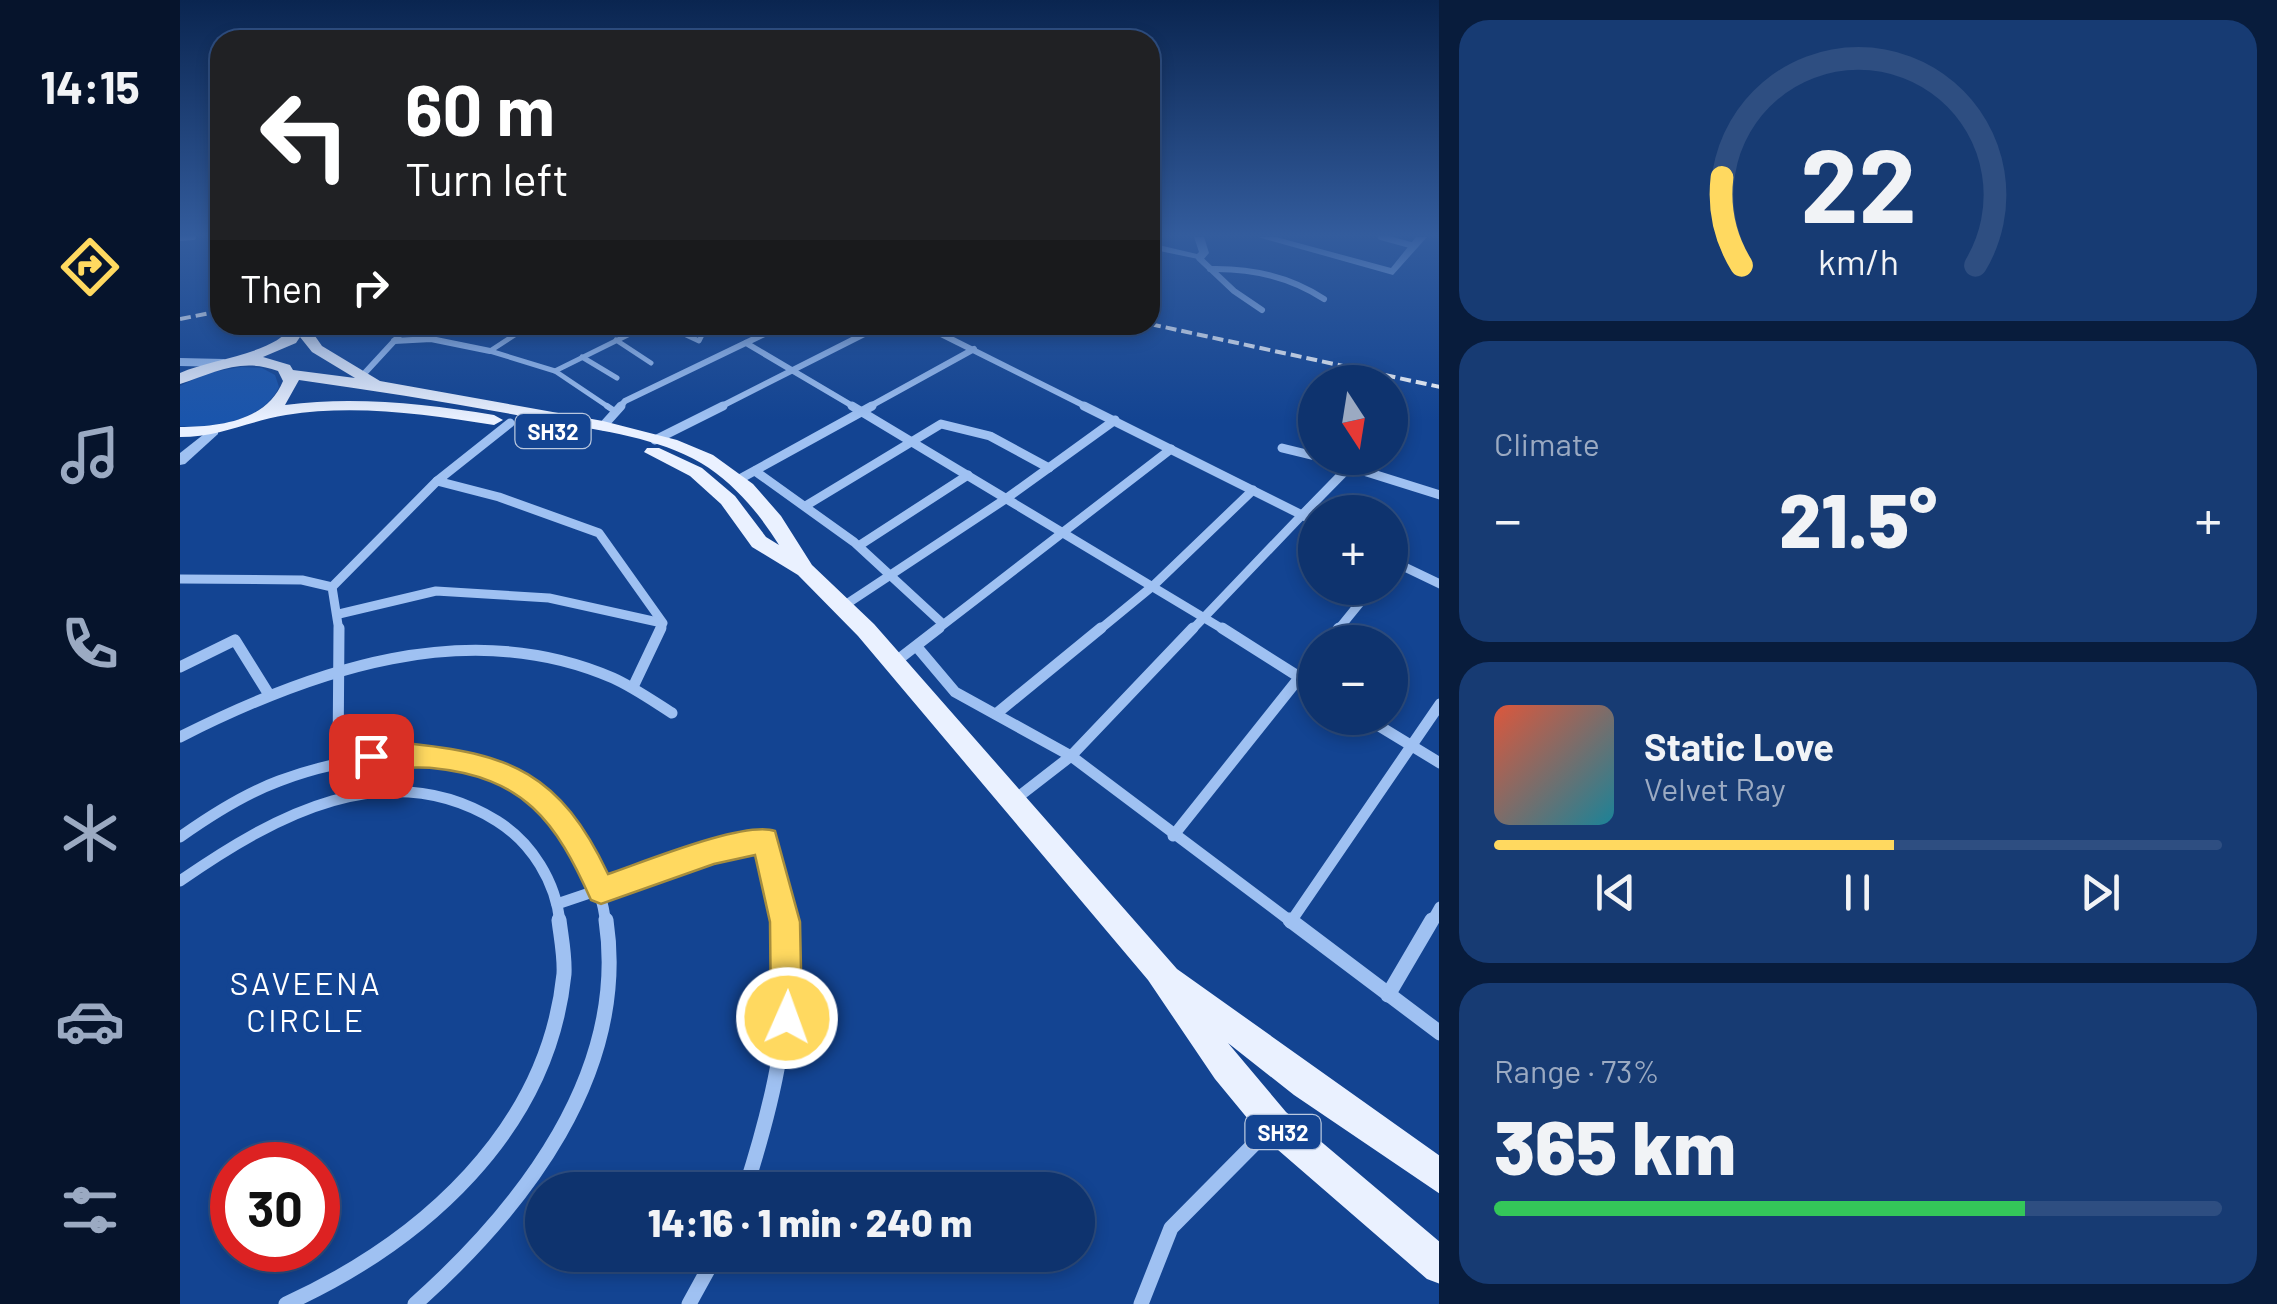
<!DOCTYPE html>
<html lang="en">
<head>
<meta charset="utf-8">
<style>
  :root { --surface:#0e336e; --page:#173b73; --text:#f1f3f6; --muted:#9baac2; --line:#2e4e81; --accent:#ffd960 }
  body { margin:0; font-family:Barlow,sans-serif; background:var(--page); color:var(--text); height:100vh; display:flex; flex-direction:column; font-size:38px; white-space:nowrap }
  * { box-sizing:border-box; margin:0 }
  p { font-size:32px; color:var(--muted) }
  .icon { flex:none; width:55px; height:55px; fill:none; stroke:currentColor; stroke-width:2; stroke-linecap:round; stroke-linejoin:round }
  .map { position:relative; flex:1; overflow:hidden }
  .details { display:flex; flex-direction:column; gap:20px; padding:20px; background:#081c3c; width:838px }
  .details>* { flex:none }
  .top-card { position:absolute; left:30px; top:30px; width:950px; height:305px; border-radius:30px; box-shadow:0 5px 15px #0003,0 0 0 2px var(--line); background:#202124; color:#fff; overflow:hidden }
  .needle { width:65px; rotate:168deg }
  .tools { position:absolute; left:1118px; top:365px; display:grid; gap:20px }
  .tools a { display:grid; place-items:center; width:110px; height:110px; border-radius:50%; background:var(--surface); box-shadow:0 5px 15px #0003,0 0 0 2px var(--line); font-size:50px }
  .speed { position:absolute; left:30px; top:1142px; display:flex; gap:20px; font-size:50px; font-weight:700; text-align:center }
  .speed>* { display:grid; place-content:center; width:130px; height:130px; border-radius:50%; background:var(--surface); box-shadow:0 5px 15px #0003,0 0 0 2px var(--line); line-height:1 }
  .speed .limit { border:15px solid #d22; background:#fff; color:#111 }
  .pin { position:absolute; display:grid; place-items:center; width:85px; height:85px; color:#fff; margin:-42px; border-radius:20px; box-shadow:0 5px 15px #0006 }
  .me { position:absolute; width:110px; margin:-55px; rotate:2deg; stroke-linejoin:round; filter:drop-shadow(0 0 8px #0008) }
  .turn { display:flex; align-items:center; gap:35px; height:210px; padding:0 30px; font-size:45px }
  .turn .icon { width:130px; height:130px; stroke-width:2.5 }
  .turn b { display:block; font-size:70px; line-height:85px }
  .then { display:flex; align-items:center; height:95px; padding:0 30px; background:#0003; gap:20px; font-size:38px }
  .big { font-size:75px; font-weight:800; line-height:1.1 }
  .details .widget { flex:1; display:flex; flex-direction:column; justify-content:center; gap:15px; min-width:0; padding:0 35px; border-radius:30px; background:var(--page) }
  .details .dial { align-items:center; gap:0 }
  .dial svg { height:260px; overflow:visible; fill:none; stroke:var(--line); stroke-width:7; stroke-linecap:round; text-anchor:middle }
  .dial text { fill:var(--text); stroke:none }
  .song { display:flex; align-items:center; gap:30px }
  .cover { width:120px; height:120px; border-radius:15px; background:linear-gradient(135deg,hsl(10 70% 55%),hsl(190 70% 35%)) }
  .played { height:10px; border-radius:5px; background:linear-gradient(90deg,var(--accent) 55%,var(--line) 55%) }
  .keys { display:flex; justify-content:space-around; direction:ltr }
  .heat { display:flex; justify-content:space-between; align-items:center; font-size:55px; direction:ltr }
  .charge { height:15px; border-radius:8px; background:linear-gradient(90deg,#34c759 73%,var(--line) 0) }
  .trip { position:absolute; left:345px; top:1172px; width:570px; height:100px; border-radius:50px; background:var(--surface); box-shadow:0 5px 15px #0003,0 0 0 2px var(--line); font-weight:800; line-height:100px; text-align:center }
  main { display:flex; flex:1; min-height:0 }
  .menu { display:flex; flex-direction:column; width:180px; justify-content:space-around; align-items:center; background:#06142c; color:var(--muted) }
  .menu .icon { width:70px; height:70px }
  .menu .active { color:var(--accent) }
  .menu b { font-size:45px; color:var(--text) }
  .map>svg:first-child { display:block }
  .green { fill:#1a55ac }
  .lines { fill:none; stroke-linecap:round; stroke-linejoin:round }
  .service-far1 { stroke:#9fc1f2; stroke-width:5 }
  .service { stroke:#9fc1f2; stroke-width:6 }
  .minor-far3 { stroke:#9fc1f2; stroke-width:6 }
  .minor-far2 { stroke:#9fc1f2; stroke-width:9 }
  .minor-far1 { stroke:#9fc1f2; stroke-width:11 }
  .minor { stroke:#9fc1f2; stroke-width:15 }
  .tertiary { fill:#9fc1f2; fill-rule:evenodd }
  .primary { fill:#eaf1ff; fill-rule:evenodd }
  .rail { stroke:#fff; stroke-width:4; stroke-dasharray:11 5; stroke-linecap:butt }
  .route { fill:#ffd960; stroke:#a68d3e; stroke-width:2.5 }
  .labels { text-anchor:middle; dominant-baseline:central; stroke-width:10; stroke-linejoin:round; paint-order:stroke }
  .shield { fill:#134492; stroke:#b8c7de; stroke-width:2.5 }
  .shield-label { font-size:22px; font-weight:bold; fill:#fff }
  .near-neighbourhood-label { font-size:32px; letter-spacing:2.5px; fill:#fff; stroke:#134492 }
</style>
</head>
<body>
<main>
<nav class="menu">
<b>14:15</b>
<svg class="icon active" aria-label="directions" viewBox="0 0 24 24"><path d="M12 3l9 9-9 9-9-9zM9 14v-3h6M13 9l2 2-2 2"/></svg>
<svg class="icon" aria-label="music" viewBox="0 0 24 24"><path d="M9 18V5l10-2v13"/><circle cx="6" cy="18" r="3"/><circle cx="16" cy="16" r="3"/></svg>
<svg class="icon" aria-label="phone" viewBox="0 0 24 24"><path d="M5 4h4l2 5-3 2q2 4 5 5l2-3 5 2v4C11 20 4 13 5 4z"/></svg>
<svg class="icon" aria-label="climate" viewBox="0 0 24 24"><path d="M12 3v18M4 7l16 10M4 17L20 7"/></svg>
<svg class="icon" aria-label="car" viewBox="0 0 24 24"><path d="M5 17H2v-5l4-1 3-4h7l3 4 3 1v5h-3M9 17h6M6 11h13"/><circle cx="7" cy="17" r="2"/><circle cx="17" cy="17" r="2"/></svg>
<svg class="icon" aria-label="filters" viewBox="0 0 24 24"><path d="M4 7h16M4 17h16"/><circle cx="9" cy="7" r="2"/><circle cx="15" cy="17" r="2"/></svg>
</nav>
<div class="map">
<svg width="1260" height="1304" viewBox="0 0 1260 1304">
  <rect width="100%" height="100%" fill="#134492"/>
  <!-- green -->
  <path class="green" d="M61,367L82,368L95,375L99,387C83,421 34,429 0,426V386L27,373Z"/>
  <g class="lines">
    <!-- service-far1 -->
    <g class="service-far1">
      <polyline points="485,325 519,341 527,325"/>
      <polyline points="436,340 471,363"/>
      <polyline points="310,351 375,371 430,408"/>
      <polyline points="310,351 350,325"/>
      <polyline points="402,357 437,378"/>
      <polyline points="375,371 468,325"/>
    </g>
    <!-- service -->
    <polyline class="service" points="427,406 436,412"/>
    <!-- minor-far3 -->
    <g class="minor-far3">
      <polyline points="1201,237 1234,246"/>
      <polyline points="0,238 13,237"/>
      <polyline points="1019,258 1054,291 1082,310"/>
      <path d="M1030,269C1071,268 1109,276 1144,299"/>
      <polyline points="743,325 909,408"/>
      <polyline points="214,341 251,339 310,351"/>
      <polyline points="566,343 676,408"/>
      <polyline points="182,376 229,325"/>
      <polyline points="439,408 445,401 603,325"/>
      <polyline points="538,408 702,325"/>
      <polyline points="687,408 794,349"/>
    </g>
    <!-- minor-far2 -->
    <g class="minor-far2">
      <polyline points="672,406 1046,631"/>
      <polyline points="904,406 1122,515 1011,631"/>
      <polyline points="423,426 441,406"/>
      <polyline points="475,440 543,406"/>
      <polyline points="1102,448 1135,456"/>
      <polyline points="1142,458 1260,495"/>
      <polyline points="575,471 674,542 763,624"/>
      <polyline points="257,481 330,423"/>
      <polyline points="556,481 692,406"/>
      <polyline points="627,505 761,424 810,436 869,468"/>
      <polyline points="1135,522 1122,515 1171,465"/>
      <polyline points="680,545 788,475"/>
      <polyline points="1210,560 1260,584"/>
      <polyline points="0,579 122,580 152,587 159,631"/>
      <polyline points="152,587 257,481 319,497 419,533 483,623 479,631"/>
      <polyline points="662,607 827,498 935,420"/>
      <polyline points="159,614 256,591 369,598 482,623"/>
      <polyline points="755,631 991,449"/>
      <polyline points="918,631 974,585 1073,490"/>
      <polyline points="1157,631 1192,588"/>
    </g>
    <!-- minor-far1 -->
    <g class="minor-far1">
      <polyline points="1042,628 1135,687"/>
      <polyline points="1148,642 1159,628"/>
      <polyline points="737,647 775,692 891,756 1113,923"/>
      <polyline points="715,662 759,628"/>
      <polyline points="0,667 55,640 88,693"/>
      <polyline points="453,687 481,628"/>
      <polyline points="816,714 921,628"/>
      <polyline points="1186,718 1260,763"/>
      <path d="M0,737C132,670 288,615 433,678C453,687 473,701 492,713"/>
      <polyline points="158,763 159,628"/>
      <polyline points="833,801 891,756 1013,628"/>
      <polyline points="993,836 1135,658"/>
      <path d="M0,837C31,815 64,794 99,781C238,729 400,753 426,923"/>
      <path d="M0,881C95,815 207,753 317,821C352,843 376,882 380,923"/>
      <polyline points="377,904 534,851 585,840 602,923"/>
      <polyline points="1110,923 1260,704"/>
      <polyline points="1251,923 1260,907"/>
    </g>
    <!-- minor -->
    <g class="minor">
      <polyline points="1110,920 1260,1033"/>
      <polyline points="1208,995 1252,920"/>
      <path d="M565,1190C593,1103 616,1012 602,920"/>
      <path d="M106,1304C242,1242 368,1131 384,974C385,956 381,937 379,920"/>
      <path d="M235,1304C342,1209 449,1073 426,920"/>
      <polyline points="509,1304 536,1255"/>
      <polyline points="961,1304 991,1228 1090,1128"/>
    </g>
    <!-- tertiary -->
    <g class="tertiary">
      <polygon points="1014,237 1024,237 1029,253 1023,260 970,249 970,243 1017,254 1019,252"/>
      <polygon points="1078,237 1096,237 1211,268 1236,237 1247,237 1213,275"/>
      <polygon points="0,358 44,359 50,363 44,367 0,366"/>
      <polygon points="33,427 38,428 38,434 5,464 0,465 0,453"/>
    </g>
    <!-- primary -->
    <path class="primary" d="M113,325H135V336L142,346L200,381L423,421L497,440L533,455L573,484L601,516L632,565L694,624L997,969L1260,1156V1194L1114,1095L1048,1043L1106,1112L1260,1242V1284L1247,1279L1082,1136L1035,1079L968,980L678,636L618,575L572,547L541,504L510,476L464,452L467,448H479L522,468L555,496L586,537L599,545C579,513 554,483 521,463C479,438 422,431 375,422C289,406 205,392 119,380L105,405C176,396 244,404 314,415L323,420L314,425C245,414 175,404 106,415C69,421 39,437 0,437V427C39,427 87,421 103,381L98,371C61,357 34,373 0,384V373C32,358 94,355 113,325ZM120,337L132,352L175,378L113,370L110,365L83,357L116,343Z"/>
    <!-- rail -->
    <g class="rail">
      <polyline points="0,319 40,311"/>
      <polyline points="970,324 1260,387"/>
    </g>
  </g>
  <!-- sky -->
  <linearGradient id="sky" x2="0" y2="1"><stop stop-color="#0a2550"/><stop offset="0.56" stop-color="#335c9d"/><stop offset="1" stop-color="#335c9d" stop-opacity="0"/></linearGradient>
  <rect width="1260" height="420" fill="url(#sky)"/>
  <!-- route -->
  <path class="route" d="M223,743C331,753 380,773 428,874C461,863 565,820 595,831L620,922L622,1018L618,1029L607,1034L596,1029L591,1018L590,922L575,855L534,864L421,904L411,900C376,821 344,777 252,768C231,766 202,771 182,764L179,756L182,749Z"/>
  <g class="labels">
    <!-- shield labels -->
    <g class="shield">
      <rect x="335.5" y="414" width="75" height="34" rx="8"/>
      <rect x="1065.5" y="1115" width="75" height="34" rx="8"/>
    </g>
    <g class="shield-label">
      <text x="373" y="431">SH32</text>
      <text x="1103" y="1132">SH32</text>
    </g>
    <!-- near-neighbourhood labels -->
    <g class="near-neighbourhood-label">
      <text x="126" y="982">SAVEENA<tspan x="126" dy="37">CIRCLE</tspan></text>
    </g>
  </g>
</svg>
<div class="tools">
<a><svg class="needle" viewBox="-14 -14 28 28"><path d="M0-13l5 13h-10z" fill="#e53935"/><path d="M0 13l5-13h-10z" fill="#9baac2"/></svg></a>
<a>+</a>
<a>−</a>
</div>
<div class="speed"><div class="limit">30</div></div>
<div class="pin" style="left:191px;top:756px;background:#d93025"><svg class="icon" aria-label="arrive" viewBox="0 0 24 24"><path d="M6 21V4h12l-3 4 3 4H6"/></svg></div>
<svg class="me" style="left:607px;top:1018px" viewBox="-20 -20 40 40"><circle r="17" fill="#ffd960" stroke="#fff" stroke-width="3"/><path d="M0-11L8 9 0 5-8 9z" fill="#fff"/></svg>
<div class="trip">14:16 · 1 min · 240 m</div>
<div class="top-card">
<div class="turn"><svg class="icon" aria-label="left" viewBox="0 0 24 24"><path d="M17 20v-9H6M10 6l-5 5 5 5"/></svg><div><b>60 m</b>Turn left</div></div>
<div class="then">Then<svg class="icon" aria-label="right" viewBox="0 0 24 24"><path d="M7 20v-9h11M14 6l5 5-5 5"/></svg></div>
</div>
</div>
<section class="details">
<div class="widget dial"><svg viewBox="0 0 100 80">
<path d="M14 69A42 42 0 1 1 86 69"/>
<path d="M14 69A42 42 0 0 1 8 42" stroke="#ffd960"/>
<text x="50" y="56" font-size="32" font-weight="700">22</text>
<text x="50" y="72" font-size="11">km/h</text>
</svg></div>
<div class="widget"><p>Climate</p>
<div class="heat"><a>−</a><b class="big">21.5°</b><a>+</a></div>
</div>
<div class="widget">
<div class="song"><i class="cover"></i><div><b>Static Love</b><p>Velvet Ray</p></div></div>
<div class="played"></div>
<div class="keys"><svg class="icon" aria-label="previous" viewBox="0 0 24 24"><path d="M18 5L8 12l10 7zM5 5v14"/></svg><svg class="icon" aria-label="pause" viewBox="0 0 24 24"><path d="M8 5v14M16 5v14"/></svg><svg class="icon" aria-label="next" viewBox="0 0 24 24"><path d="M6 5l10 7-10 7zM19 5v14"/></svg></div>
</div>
<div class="widget"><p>Range · 73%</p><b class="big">365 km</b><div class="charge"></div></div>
</section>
</main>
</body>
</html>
